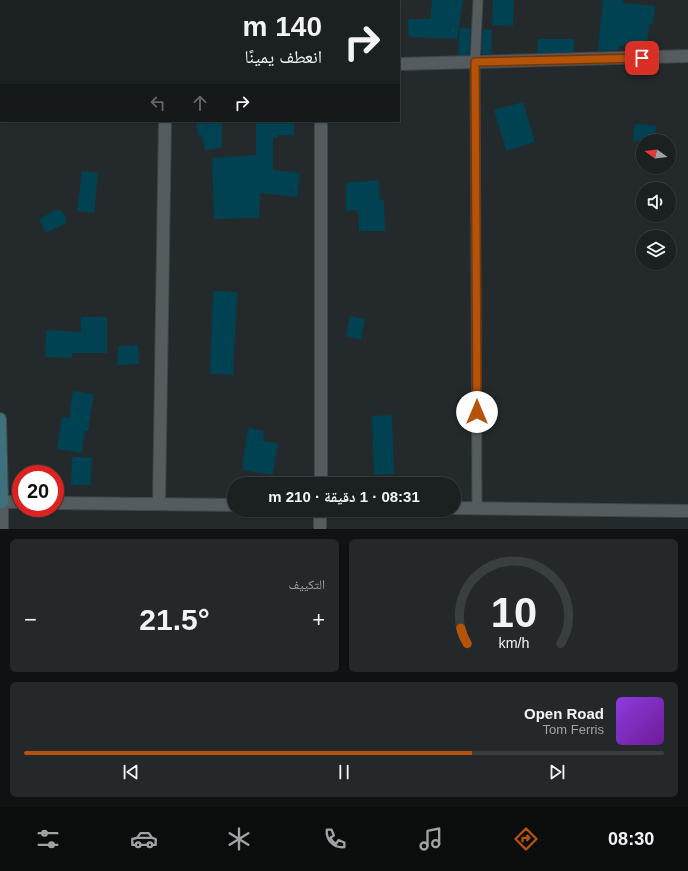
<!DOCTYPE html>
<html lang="ar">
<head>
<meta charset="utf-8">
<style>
  :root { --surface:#1b2021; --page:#24282a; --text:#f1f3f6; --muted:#a0a3a5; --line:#393e3f; --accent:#b45309 }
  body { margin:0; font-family:Helvetica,"Noto Naskh Arabic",sans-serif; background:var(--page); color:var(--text); direction:rtl; height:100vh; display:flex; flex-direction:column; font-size:15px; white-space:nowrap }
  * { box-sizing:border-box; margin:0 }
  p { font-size:13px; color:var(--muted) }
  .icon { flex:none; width:22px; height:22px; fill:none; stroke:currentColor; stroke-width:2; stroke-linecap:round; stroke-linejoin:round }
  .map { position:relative; height:529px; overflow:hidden; direction:ltr }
  .side { display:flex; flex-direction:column; gap:10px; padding:10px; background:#0f1212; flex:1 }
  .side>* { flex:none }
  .top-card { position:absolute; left:0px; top:0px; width:400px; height:122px; box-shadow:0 1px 3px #0004,0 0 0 1px var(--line); direction:rtl; background:#1b2021; color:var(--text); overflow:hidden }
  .needle { width:26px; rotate:284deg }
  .buttons { position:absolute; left:636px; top:134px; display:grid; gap:8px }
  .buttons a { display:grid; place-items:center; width:40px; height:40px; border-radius:50%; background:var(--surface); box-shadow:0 1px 3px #0004,0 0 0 1px var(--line); font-size:20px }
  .speed { position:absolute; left:12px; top:465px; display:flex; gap:8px; font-size:20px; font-weight:700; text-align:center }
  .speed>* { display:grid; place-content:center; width:52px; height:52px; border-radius:50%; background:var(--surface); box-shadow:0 1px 3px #0004,0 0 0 1px var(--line); line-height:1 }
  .speed .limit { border:6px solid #d22; background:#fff; color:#111 }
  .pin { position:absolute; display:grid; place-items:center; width:34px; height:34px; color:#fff; margin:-17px; border-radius:8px; box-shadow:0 2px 6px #0006 }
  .me { position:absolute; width:44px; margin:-22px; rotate:0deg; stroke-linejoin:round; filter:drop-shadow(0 0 3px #0008) }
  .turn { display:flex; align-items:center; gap:14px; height:84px; padding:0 12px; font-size:18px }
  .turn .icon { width:52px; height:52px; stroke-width:2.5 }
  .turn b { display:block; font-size:28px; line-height:34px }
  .lanes { display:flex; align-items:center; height:38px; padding:0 12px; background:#0003; justify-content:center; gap:20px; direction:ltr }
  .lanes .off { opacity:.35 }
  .big { font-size:30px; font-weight:700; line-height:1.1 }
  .side .tile { flex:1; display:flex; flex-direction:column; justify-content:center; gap:6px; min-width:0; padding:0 14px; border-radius:6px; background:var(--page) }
  .side .dial { align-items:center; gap:0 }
  .dial svg { height:104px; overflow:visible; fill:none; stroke:var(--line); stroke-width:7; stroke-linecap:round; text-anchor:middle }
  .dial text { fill:var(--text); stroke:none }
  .song { display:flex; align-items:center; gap:12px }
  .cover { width:48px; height:48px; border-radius:6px; background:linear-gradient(135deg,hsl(270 70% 55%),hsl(280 70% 35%)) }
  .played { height:4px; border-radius:2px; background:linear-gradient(90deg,var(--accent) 70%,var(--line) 70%) }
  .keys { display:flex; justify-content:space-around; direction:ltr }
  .heat { display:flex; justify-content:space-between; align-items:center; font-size:22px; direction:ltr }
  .side .tiles { flex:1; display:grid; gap:10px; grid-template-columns:1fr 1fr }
  .tile:last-child { grid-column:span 2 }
  .trip { position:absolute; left:227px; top:477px; width:234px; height:40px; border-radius:20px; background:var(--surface); box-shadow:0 1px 3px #0004,0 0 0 1px var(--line); font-weight:700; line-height:40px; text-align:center; direction:rtl }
  .dock { display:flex; height:64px; justify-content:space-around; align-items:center; background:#0b0d0d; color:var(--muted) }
  .dock .icon { width:28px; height:28px }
  .dock .on { color:var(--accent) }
  .dock b { font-size:18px; color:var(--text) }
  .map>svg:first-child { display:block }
  .building { fill:#004252 }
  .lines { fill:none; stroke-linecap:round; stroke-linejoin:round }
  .lane-casing { stroke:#404547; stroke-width:11 }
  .street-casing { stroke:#404547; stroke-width:14 }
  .secondary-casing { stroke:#404547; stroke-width:14 }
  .lane { stroke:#555c5f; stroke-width:9 }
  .street { stroke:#555c5f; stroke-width:12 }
  .secondary { stroke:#3e707d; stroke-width:12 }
  .route-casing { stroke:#753606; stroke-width:10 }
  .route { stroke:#b45309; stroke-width:7 }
</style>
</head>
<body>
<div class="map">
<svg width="688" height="529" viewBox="0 0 688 529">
  <rect width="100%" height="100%" fill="#242a2c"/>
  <!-- building -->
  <g class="building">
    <polygon points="432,0 463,0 457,39 409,37 409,35 408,35 408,19 430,19"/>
    <polygon points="493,0 514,0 513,26 492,25"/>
    <polygon points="603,0 623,0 623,3 655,6 653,24 649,24 647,48 619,46 618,50 598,51"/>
    <polygon points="460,28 471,29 469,55 458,55"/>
    <polygon points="483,29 492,30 491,54 481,54"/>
    <polygon points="538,39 574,39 574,52 537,53"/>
    <polygon points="523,102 535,142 506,151 494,110"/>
    <polygon points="210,121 222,121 222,147 205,151 202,135 198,136 196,122"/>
    <polygon points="256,121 294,121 294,135 278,135 278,138 273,138 273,170 300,173 297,197 261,193 259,207 259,218 214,219 212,158 256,155"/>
    <polygon points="635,124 656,126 654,141 633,141"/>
    <polygon points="82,171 98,173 94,213 77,211"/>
    <polygon points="378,180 380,200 384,200 385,231 359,231 358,210 346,211 346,183"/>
    <polygon points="56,210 61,210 66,217 66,223 46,233 39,219"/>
    <polygon points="213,291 237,292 233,375 210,374"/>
    <polygon points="350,316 365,319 361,340 346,336"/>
    <polygon points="81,317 107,317 107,353 72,353 72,358 45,357 46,330 81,332"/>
    <polygon points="138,345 139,364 117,365 118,346"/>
    <polygon points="73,391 94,394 88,431 85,431 82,453 57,449 62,417 69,418"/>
    <polygon points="392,415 394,474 374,475 372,416"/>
    <polygon points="248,428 264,431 263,441 278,443 273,475 242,470"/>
    <polygon points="72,457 92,457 91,485 71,485"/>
  </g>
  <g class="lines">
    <!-- lane casing -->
    <g class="lane-casing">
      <polyline id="lane" points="477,508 475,62 478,0"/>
    </g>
    <!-- street casing -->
    <g class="street-casing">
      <g id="street">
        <polyline points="163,0 163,1"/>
        <polyline points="321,0 321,1"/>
        <polyline points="399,64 688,56"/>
        <polyline points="0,73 1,73"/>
        <polyline points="321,484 321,121"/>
        <polyline points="55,503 234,505"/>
        <polyline points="159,504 165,121"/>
        <polyline points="454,508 688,511"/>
        <polyline points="2,529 2,502 21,502"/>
        <polyline points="320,529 320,510"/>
      </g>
    </g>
    <!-- secondary casing -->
    <g class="secondary-casing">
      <polyline id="secondary" points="0,419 2,502 0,502"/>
    </g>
    <!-- lane -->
    <use href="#lane" class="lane"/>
    <!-- street -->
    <use href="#street" class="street"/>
    <!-- secondary -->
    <use href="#secondary" class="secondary"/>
  </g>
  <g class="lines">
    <!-- route casing -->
    <g class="route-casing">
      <polyline id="route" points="477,412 475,62 642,58"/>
    </g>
    <!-- route -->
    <use href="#route" class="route"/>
  </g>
</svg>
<div class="buttons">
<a><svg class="needle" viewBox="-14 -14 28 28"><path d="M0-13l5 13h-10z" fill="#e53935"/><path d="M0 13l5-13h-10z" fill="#a0a3a5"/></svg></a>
<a><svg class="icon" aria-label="sound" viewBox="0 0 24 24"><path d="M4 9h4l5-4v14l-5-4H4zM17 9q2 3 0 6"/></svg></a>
<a><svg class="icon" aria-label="layers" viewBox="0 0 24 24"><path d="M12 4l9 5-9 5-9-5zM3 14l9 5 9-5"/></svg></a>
</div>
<div class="speed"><div class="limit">20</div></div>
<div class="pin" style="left:642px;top:58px;background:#d93025"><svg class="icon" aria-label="arrive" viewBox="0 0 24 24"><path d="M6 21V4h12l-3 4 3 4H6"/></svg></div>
<svg class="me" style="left:477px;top:412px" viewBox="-20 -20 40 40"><circle r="19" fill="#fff"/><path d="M0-13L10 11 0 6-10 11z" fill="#b45309"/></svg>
<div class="trip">08:31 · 1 دقيقة · 210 m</div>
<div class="top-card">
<div class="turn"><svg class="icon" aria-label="right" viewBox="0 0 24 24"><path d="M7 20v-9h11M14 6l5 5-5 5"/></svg><div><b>140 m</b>انعطف يمينًا</div></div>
<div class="lanes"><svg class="icon off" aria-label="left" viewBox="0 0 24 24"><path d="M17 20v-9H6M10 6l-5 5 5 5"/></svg><svg class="icon off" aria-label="ahead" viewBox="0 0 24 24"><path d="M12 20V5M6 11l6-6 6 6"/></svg><svg class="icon" aria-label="right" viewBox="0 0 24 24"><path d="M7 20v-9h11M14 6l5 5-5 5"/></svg></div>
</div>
</div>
<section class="side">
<div class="tiles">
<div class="tile dial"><svg viewBox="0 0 100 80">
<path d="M14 69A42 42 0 1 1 86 69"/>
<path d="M14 69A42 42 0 0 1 9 57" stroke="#b45309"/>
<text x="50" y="56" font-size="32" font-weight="700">10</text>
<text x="50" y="72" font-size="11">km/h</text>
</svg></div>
<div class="tile"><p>التكييف</p>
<div class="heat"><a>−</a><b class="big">21.5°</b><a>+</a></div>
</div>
<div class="tile">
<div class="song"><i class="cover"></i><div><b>Open Road</b><p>Tom Ferris</p></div></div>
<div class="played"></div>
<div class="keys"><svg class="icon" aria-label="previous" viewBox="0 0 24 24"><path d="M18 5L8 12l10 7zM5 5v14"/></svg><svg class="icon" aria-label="pause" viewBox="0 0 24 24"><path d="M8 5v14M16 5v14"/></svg><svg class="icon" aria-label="next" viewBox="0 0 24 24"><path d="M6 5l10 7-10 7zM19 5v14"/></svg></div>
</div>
</div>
</section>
<nav class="dock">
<b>08:30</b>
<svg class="icon on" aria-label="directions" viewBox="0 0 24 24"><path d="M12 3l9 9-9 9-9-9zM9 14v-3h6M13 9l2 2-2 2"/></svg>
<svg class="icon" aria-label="music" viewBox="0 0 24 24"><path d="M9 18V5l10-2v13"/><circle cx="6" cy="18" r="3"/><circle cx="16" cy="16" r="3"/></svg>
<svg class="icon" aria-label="phone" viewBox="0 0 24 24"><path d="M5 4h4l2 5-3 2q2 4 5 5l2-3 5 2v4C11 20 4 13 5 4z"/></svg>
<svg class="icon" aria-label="climate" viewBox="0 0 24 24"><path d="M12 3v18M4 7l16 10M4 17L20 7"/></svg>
<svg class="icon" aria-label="car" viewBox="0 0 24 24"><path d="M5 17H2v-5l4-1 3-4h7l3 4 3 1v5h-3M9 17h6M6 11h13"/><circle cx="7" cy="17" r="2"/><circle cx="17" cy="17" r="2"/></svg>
<svg class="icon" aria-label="filters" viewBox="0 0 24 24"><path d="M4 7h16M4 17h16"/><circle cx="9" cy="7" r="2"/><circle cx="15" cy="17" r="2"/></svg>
</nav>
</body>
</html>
